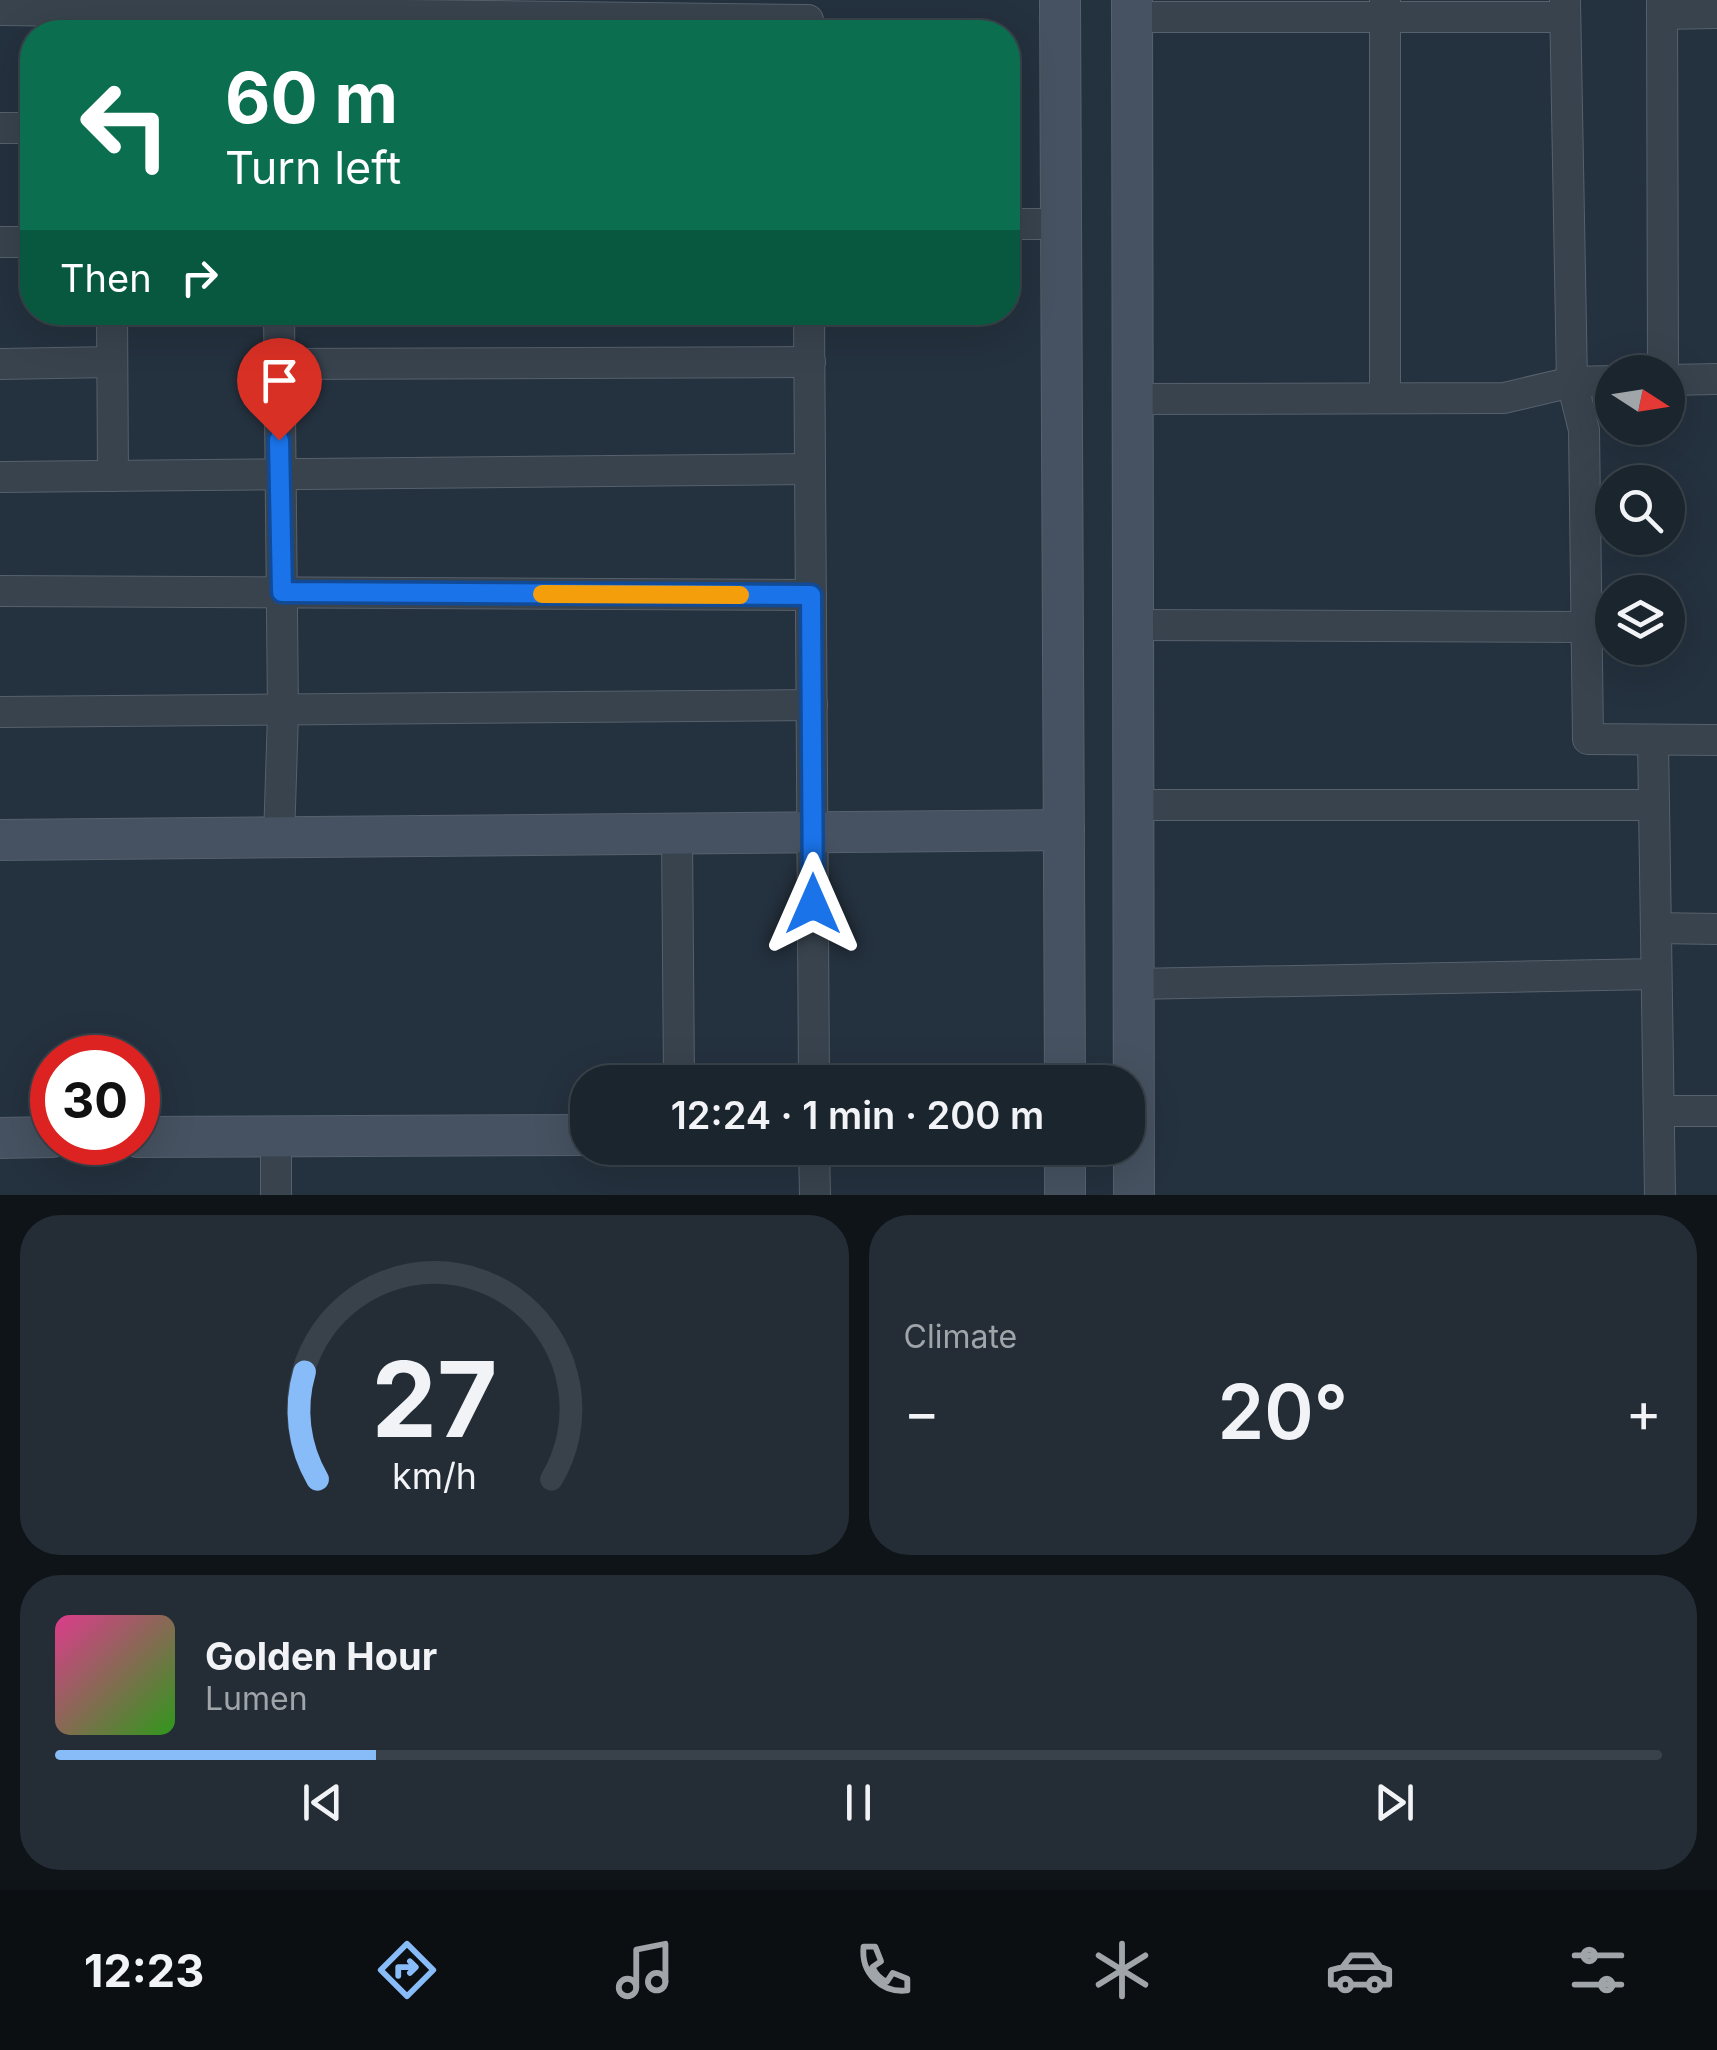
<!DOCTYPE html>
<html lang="en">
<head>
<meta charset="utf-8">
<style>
  :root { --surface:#1b252e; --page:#242d36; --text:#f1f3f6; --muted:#a0a5aa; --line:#39424a; --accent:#88bcf9 }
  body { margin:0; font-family:Inter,sans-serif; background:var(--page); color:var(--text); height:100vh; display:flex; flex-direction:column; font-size:38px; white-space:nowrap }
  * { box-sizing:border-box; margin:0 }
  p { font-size:32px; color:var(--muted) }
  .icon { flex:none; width:55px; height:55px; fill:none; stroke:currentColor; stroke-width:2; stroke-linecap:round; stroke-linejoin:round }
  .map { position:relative; height:1195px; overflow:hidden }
  .sheet { display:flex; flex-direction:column; gap:20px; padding:20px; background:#0f1419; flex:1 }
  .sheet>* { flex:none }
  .guide { position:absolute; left:20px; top:20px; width:1000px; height:305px; border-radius:40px; box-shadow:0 10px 40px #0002,0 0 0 2px var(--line); background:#0b6e4f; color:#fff; overflow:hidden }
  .needle { width:65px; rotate:102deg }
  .controls { position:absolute; left:1595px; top:355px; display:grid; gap:20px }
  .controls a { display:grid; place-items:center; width:90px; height:90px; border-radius:50%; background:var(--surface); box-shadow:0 10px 40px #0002,0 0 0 2px var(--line); font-size:50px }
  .speed { position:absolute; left:30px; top:1035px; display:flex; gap:20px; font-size:50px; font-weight:700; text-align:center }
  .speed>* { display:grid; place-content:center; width:130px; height:130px; border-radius:50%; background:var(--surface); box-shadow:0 10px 40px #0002,0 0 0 2px var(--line); line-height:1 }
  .speed .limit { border:15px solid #d22; background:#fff; color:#111 }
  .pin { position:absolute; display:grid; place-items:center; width:85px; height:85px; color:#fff; margin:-102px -42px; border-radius:50% 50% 50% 0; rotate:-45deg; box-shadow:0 0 10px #0007 }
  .pin .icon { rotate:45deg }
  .me { position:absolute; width:110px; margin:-55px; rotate:0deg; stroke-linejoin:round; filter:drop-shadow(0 0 8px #0008) }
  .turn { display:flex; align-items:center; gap:35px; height:210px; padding:0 40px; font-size:45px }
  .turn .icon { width:130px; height:130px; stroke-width:2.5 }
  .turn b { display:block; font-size:70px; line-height:85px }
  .then { display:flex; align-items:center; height:95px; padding:0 40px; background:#0003; gap:20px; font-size:38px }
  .big { font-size:75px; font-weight:600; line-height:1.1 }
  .sheet .tile { flex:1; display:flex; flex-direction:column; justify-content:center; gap:15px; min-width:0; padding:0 35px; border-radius:40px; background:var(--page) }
  .sheet .dial { align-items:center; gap:0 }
  .dial svg { height:260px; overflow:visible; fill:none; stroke:var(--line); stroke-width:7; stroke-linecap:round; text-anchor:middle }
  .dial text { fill:var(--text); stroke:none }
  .song { display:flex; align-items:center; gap:30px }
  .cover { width:120px; height:120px; border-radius:15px; background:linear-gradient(135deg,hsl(330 70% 55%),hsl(110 70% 35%)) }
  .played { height:10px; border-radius:5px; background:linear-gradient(90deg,var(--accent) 20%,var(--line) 20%) }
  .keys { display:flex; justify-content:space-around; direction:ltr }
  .heat { display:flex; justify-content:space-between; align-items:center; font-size:55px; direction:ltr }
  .sheet .tiles { flex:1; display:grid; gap:20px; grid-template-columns:1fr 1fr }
  .tile:last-child { grid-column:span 2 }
  .trip { position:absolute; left:570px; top:1065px; width:575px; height:100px; border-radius:40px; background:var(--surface); box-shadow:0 10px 40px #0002,0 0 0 2px var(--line); font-weight:600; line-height:100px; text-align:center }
  .menu { display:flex; height:160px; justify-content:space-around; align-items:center; background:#0b0f12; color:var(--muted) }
  .menu .icon { width:70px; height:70px }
  .menu .on { color:var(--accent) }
  .menu b { font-size:45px; color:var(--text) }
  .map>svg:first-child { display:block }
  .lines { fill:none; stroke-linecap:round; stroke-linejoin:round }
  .street-casing { stroke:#56616c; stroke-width:32 }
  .secondary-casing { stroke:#56616c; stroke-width:42 }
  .street { stroke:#38434e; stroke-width:30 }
  .secondary { stroke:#465261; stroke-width:40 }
  .route-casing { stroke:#114b97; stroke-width:25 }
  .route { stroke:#1a73e8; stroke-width:18 }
  .slow { stroke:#f59e0b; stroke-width:18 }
</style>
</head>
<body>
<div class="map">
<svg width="1717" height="1195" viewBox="0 0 1717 1195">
  <rect width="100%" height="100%" fill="#24313e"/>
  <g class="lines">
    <!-- street casing -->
    <g class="street-casing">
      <g id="street">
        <polyline points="1385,0 1385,398"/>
        <polyline points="1565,0 1572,382 1584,430 1588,739 1717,740"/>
        <polyline points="1662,0 1663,372"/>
        <polyline points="0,10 808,20"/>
        <polyline points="1662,14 1717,13"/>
        <polyline points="1132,17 1565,17"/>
        <polyline points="0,128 32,128"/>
        <polyline points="1008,224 1061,224"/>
        <polyline points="0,242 32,242"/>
        <polyline points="112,312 113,476"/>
        <polyline points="279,312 283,713 279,839"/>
        <polyline points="809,312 814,1082"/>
        <polyline points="0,364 112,362"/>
        <polyline points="278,364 810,362"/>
        <polyline points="1668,380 1717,379"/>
        <polyline points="1133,399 1504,398 1572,382 1612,381"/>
        <polyline points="0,477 810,469"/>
        <polyline points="0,591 811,595"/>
        <polyline points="1133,625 1587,627"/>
        <polyline points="0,712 812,705"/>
        <polyline points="1653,740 1660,1195"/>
        <polyline points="1134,805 1654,805"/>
        <polyline points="677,834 679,1082"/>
        <polyline points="1656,928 1717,929"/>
        <polyline points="1134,984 1656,974"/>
        <polyline points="1659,1111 1717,1111"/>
        <polyline points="814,1148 815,1195"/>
        <polyline points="276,1195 276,1136"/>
      </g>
    </g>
    <!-- secondary casing -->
    <g class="secondary-casing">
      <g id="secondary">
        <polyline points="1060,0 1065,1082"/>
        <polyline points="1132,0 1134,1195"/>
        <polyline points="0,840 1064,830"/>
        <polyline points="138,1137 588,1135"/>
        <polyline points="0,1138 52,1137"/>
        <polyline points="1065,1148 1065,1195"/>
      </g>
    </g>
    <!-- street -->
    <use href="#street" class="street"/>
    <!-- secondary -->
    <use href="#secondary" class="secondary"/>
  </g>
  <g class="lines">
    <!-- route casing -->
    <g class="route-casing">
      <polyline id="route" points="279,440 282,592 811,595 813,904"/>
    </g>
    <!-- route -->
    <use href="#route" class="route"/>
    <!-- slow -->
    <polyline class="slow" points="542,594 740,595"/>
  </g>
</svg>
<div class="controls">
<a><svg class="needle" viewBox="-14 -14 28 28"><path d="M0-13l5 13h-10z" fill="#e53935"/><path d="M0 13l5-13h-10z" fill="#a0a5aa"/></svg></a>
<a><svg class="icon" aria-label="search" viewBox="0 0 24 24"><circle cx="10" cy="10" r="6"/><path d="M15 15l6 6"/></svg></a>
<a><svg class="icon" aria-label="layers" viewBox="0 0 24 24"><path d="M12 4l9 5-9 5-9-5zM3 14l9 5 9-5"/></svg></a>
</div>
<div class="speed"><div class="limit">30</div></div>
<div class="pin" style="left:279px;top:440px;background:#d93025"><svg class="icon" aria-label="arrive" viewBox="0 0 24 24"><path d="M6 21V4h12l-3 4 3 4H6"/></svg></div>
<svg class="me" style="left:813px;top:904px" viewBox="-20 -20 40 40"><path d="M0-17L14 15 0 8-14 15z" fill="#1a73e8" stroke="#fff" stroke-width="4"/></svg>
<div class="trip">12:24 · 1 min · 200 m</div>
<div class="guide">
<div class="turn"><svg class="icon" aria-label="left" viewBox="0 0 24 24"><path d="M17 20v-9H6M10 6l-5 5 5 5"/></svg><div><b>60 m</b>Turn left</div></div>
<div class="then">Then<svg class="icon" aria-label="right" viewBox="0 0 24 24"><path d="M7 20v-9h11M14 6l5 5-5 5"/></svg></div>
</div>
</div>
<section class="sheet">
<div class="tiles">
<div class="tile dial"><svg viewBox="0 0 100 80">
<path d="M14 69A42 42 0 1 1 86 69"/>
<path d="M14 69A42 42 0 0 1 10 36" stroke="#88bcf9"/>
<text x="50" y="56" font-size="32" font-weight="700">27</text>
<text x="50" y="72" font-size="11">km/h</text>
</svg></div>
<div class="tile"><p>Climate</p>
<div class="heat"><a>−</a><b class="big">20°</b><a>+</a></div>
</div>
<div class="tile">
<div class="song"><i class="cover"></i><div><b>Golden Hour</b><p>Lumen</p></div></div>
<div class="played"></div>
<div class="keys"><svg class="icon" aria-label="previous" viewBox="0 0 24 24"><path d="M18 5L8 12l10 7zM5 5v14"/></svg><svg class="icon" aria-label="pause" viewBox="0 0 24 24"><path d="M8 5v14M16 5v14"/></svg><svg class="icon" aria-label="next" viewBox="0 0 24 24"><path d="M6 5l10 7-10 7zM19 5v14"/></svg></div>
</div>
</div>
</section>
<nav class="menu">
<b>12:23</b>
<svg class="icon on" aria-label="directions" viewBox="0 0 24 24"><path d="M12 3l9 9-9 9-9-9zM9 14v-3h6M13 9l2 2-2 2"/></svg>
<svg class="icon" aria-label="music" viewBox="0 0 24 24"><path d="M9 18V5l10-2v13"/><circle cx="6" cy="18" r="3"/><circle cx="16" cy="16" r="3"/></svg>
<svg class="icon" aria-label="phone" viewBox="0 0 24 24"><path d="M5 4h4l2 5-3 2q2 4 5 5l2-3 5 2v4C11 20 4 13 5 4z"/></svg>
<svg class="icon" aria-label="climate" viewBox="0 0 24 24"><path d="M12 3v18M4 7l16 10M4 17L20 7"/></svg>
<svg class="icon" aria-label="car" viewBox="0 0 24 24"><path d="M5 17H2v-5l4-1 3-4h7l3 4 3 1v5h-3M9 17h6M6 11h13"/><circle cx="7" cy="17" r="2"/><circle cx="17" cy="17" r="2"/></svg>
<svg class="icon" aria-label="filters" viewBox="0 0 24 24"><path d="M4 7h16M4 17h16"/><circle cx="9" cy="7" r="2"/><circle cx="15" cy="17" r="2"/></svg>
</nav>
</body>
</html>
